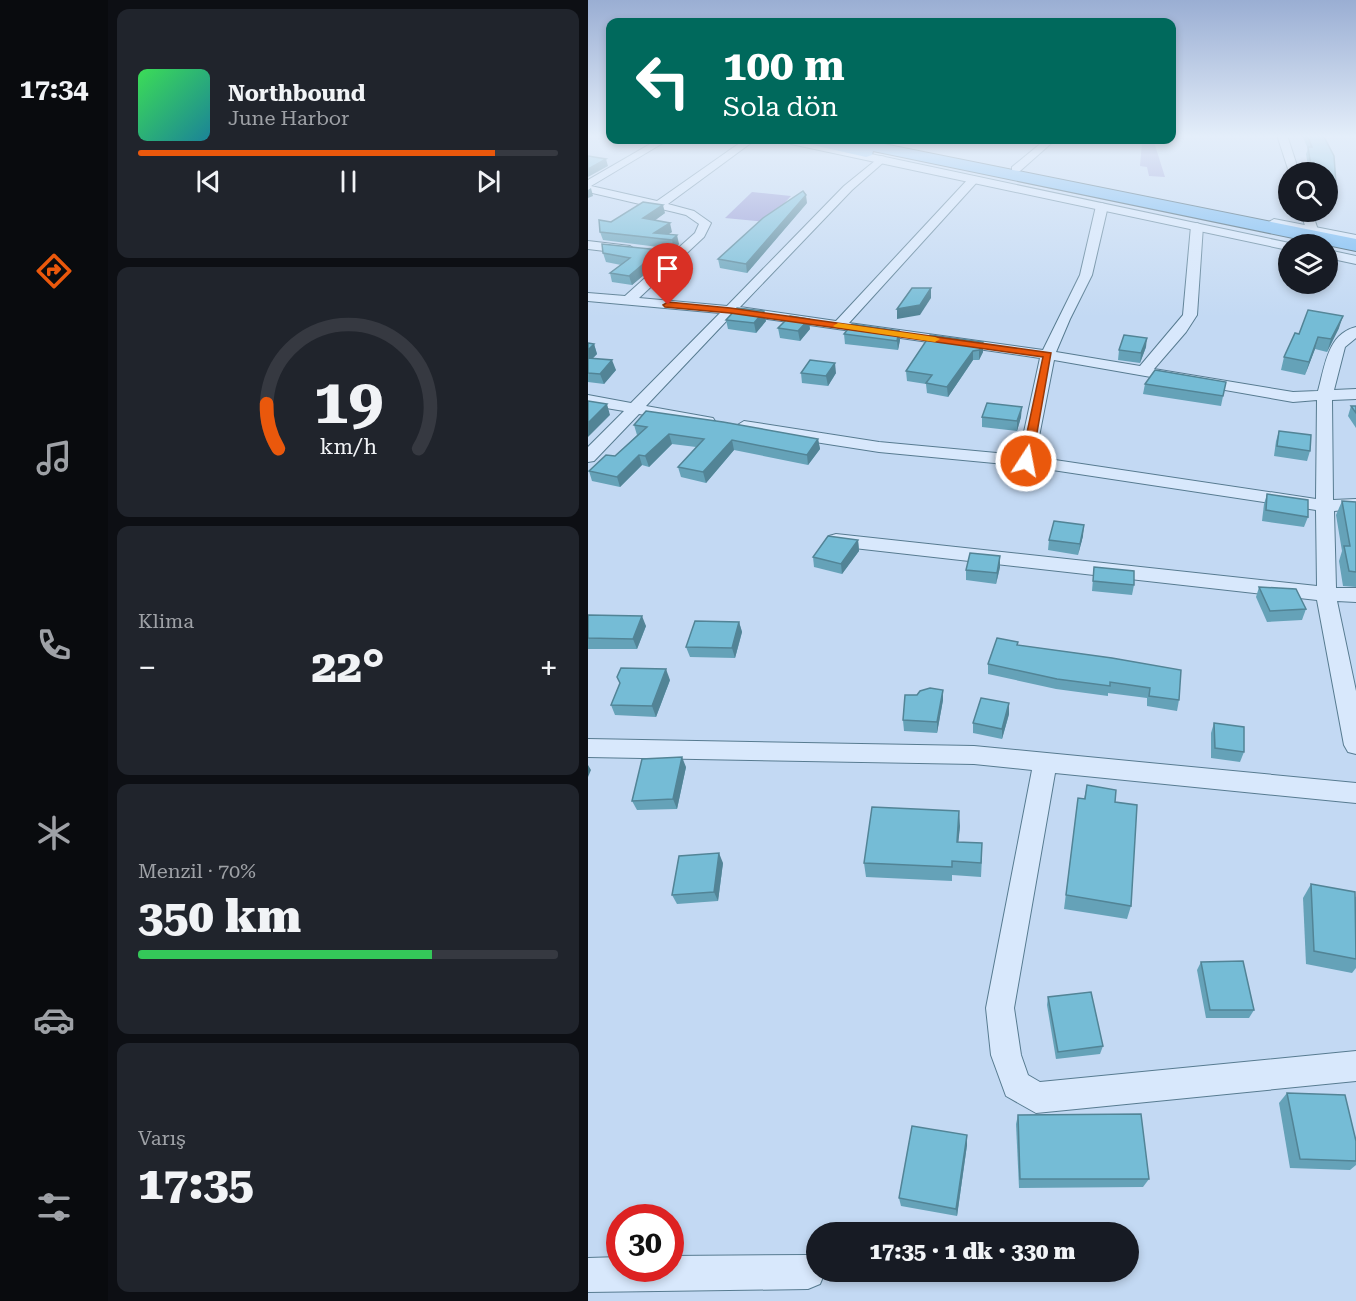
<!DOCTYPE html>
<html lang="tr">
<head>
<meta charset="utf-8">
<style>
  :root { --surface:#171b24; --page:#20242c; --text:#f1f3f6; --muted:#9ea1a6; --line:#363941; --accent:#ea580c }
  body { margin:0; font-family:"Roboto Serif",serif; background:var(--page); color:var(--text); height:100vh; display:flex; flex-direction:column; font-size:22px; white-space:nowrap }
  * { box-sizing:border-box; margin:0 }
  p { font-size:20px; color:var(--muted) }
  .icon { flex:none; width:33px; height:33px; fill:none; stroke:currentColor; stroke-width:2; stroke-linecap:round; stroke-linejoin:round }
  .map { position:relative; flex:1; overflow:hidden }
  .drawer { display:flex; flex-direction:column; gap:9px; padding:9px; background:#0d0f14; width:480px }
  .drawer>* { flex:none }
  .top-card { position:absolute; left:18px; top:18px; width:570px; height:126px; border-radius:12px; box-shadow:0 3px 9px #0003; background:#00695c; color:#fff; overflow:hidden }
  .controls { position:absolute; left:690px; top:162px; display:grid; gap:12px }
  .controls a { display:grid; place-items:center; width:60px; height:60px; border-radius:50%; background:var(--surface); box-shadow:0 3px 9px #0003; font-size:30px }
  .speed { position:absolute; left:18px; top:1204px; display:flex; gap:12px; font-size:30px; font-weight:700; text-align:center }
  .speed>* { display:grid; place-content:center; width:78px; height:78px; border-radius:50%; background:var(--surface); box-shadow:0 3px 9px #0003; line-height:1 }
  .speed .limit { border:9px solid #d22; background:#fff; color:#111 }
  .pin { position:absolute; display:grid; place-items:center; width:51px; height:51px; color:#fff; margin:-62px -26px; border-radius:50% 50% 50% 0; rotate:-45deg; box-shadow:0 0 6px #0007 }
  .pin .icon { rotate:45deg }
  .me { position:absolute; width:66px; margin:-33px; rotate:11deg; stroke-linejoin:round; filter:drop-shadow(0 0 4px #0008) }
  .turn { display:flex; align-items:center; gap:21px; height:126px; padding:0 18px; font-size:27px }
  .turn .icon { width:78px; height:78px; stroke-width:2.5 }
  .turn b { display:block; font-size:42px; line-height:51px }
  .big { font-size:45px; font-weight:800; line-height:1.1 }
  .drawer .card { flex:1; display:flex; flex-direction:column; justify-content:center; gap:9px; min-width:0; padding:0 21px; border-radius:12px; background:var(--page) }
  .drawer .dial { align-items:center; gap:0 }
  .dial svg { height:156px; overflow:visible; fill:none; stroke:var(--line); stroke-width:7; stroke-linecap:round; text-anchor:middle }
  .dial text { fill:var(--text); stroke:none }
  .song { display:flex; align-items:center; gap:18px }
  .cover { width:72px; height:72px; border-radius:9px; background:linear-gradient(135deg,hsl(130 70% 55%),hsl(190 70% 35%)) }
  .played { height:6px; border-radius:3px; background:linear-gradient(90deg,var(--accent) 85%,var(--line) 85%) }
  .keys { display:flex; justify-content:space-around; direction:ltr }
  .heat { display:flex; justify-content:space-between; align-items:center; font-size:33px; direction:ltr }
  .charge { height:9px; border-radius:4px; background:linear-gradient(90deg,#34c759 70%,var(--line) 0) }
  .trip { position:absolute; left:218px; top:1222px; width:333px; height:60px; border-radius:30px; background:var(--surface); box-shadow:0 3px 9px #0003; font-weight:800; line-height:60px; text-align:center }
  main { display:flex; flex:1; min-height:0 }
  .dock { display:flex; flex-direction:column; width:108px; justify-content:space-around; align-items:center; background:#090b0e; color:var(--muted) }
  .dock .icon { width:42px; height:42px }
  .dock .current { color:var(--accent) }
  .dock b { font-size:27px; color:var(--text) }
  .map>svg:first-child { display:block }
  .green { fill:#9698d3 }
  .lines { fill:none; stroke-linecap:round; stroke-linejoin:round }
  .minor-casing { stroke:#577b90; stroke-width:2 }
  .tertiary-casing { stroke:#577b90; stroke-width:2 }
  .trunk-casing { stroke:#2c4e5e; stroke-width:2 }
  .minor { fill:#d8e8fc; fill-rule:evenodd }
  .tertiary { fill:#d8e8fc; fill-rule:evenodd }
  .trunk { fill:#72b8f2; fill-rule:evenodd }
  .wall { fill:#65a2b8 }
  .shaded-wall { fill:#528496 }
  .building { fill:#75bcd6; stroke:#528496; stroke-width:1.5 }
  .route { fill:#ea580c; stroke:#983908; stroke-width:1.5 }
  .slow { fill:#f59e0b }
</style>
</head>
<body>
<main>
<nav class="dock">
<b>17:34</b>
<svg class="icon current" aria-label="directions" viewBox="0 0 24 24"><path d="M12 3l9 9-9 9-9-9zM9 14v-3h6M13 9l2 2-2 2"/></svg>
<svg class="icon" aria-label="music" viewBox="0 0 24 24"><path d="M9 18V5l10-2v13"/><circle cx="6" cy="18" r="3"/><circle cx="16" cy="16" r="3"/></svg>
<svg class="icon" aria-label="phone" viewBox="0 0 24 24"><path d="M5 4h4l2 5-3 2q2 4 5 5l2-3 5 2v4C11 20 4 13 5 4z"/></svg>
<svg class="icon" aria-label="climate" viewBox="0 0 24 24"><path d="M12 3v18M4 7l16 10M4 17L20 7"/></svg>
<svg class="icon" aria-label="car" viewBox="0 0 24 24"><path d="M5 17H2v-5l4-1 3-4h7l3 4 3 1v5h-3M9 17h6M6 11h13"/><circle cx="7" cy="17" r="2"/><circle cx="17" cy="17" r="2"/></svg>
<svg class="icon" aria-label="filters" viewBox="0 0 24 24"><path d="M4 7h16M4 17h16"/><circle cx="9" cy="7" r="2"/><circle cx="15" cy="17" r="2"/></svg>
</nav>
<section class="drawer">
<div class="card">
<div class="song"><i class="cover"></i><div><b>Northbound</b><p>June Harbor</p></div></div>
<div class="played"></div>
<div class="keys"><svg class="icon" aria-label="previous" viewBox="0 0 24 24"><path d="M18 5L8 12l10 7zM5 5v14"/></svg><svg class="icon" aria-label="pause" viewBox="0 0 24 24"><path d="M8 5v14M16 5v14"/></svg><svg class="icon" aria-label="next" viewBox="0 0 24 24"><path d="M6 5l10 7-10 7zM19 5v14"/></svg></div>
</div>
<div class="card dial"><svg viewBox="0 0 100 80">
<path d="M14 69A42 42 0 1 1 86 69"/>
<path d="M14 69A42 42 0 0 1 8 46" stroke="#ea580c"/>
<text x="50" y="56" font-size="32" font-weight="700">19</text>
<text x="50" y="72" font-size="11">km/h</text>
</svg></div>
<div class="card"><p>Klima</p>
<div class="heat"><a>−</a><b class="big">22°</b><a>+</a></div>
</div>
<div class="card"><p>Menzil · 70%</p><b class="big">350 km</b><div class="charge"></div></div>
<div class="card"><p>Varış</p><b class="big">17:35</b></div>
</section>
<div class="map">
<svg width="768" height="1301" viewBox="0 0 768 1301">
  <rect width="100%" height="100%" fill="#c3d9f3"/>
  <!-- green -->
  <g class="green">
    <polygon points="566,142 577,177 561,176 559,167 552,166 554,143"/>
    <polygon points="164,192 203,196 179,222 137,218"/>
  </g>
  <g class="lines">
    <!-- minor casing -->
    <g class="minor-casing">
      <g id="minor">
        <polygon points="689,135 699,135 711,172 701,172"/>
        <path d="M69,140H80L3,186L69,201L156,140H167L80,204L106,211L123,223L116,237L51,298L139,306L256,186L293,156L297,157V161L264,190L152,307L248,321L382,177L386,176L391,179L390,181L261,323L455,350L492,275L508,206L514,203L520,206L504,275L482,319L468,352L552,366L595,315L603,226L609,223L615,226L609,315L598,332L566,369L705,392L730,391C737,367 739,334 768,327V338L757,347L746,390L768,389V399L744,400L745,500L768,499V509L746,511L748,588H768V602L749,601L768,691V754L760,752L756,745L729,600L248,546L241,544L239,540L241,536L248,534L729,586L728,510L438,466L291,452L156,431L148,426L156,421L291,442L431,455L452,358L145,314L58,406L125,418L127,421L125,424L119,426L51,414L6,461L0,462V447L36,411L0,405V395L43,403L132,313L0,301V293L37,296L107,233L111,224L98,215L86,212L0,192V180ZM466,360L705,402L729,400L728,499L447,457Z"/>
        <polygon points="457,140 467,140 432,171 424,171 424,167"/>
        <polygon points="713,212 724,212 732,236 730,238 722,238 720,236"/>
        <polygon points="0,241 42,246 48,250 42,254 0,249"/>
        <polygon points="0,739 386,746 768,783 768,803 467,773 426,1008 433,1055 440,1075 452,1082 768,1051 768,1081 448,1113 418,1096 403,1055 398,1008 444,770 386,764 0,757"/>
        <polygon points="220,1255 228,1258 228,1272 237,1272 232,1284 220,1289 0,1292 0,1258 32,1257 32,1269 82,1269 82,1256"/>
      </g>
    </g>
    <!-- tertiary casing -->
    <g class="tertiary-casing">
      <g id="tertiary">
        <polygon points="197,140 217,140 706,244 700,244 700,250 203,144"/>
        <polygon points="686,219 768,235 768,243 681,226 679,223"/>
        <polygon points="740,250 768,256 768,264 740,258"/>
      </g>
    </g>
    <!-- trunk casing -->
    <g class="trunk-casing">
      <polygon id="trunk" points="213,140 276,140 768,239 768,251 285,151 284,155 278,157 216,143"/>
    </g>
    <!-- minor -->
    <use href="#minor" class="minor"/>
    <!-- tertiary -->
    <use href="#tertiary" class="tertiary"/>
    <!-- trunk -->
    <use href="#trunk" class="trunk"/>
  </g>
  <!-- wall -->
  <g class="wall">
    <polygon points="3,135 22,135 22,139"/>
    <polygon points="714,135 735,135 748,184 746,192 740,192 740,172 721,172 718,154 720,149"/>
    <polygon points="26,140 55,140 46,143"/>
    <polygon points="219,203 159,273 132,268 130,259"/>
    <polygon points="77,213 67,220 84,232 80,234 91,244 86,249 15,240 12,232 23,222"/>
    <polygon points="15,253 75,259 44,285 24,282 22,273 33,265 18,262"/>
    <polygon points="138,320 178,321 168,333 140,329"/>
    <polygon points="190,328 222,329 212,341 192,338"/>
    <polygon points="751,328 739,352 727,349 717,375 693,370 696,357 711,334"/>
    <polygon points="311,331 312,340 310,350 257,344 256,334"/>
    <polygon points="395,342 395,352 391,360 385,360 360,397 339,393 338,384 319,381 318,371"/>
    <polygon points="0,343 6,344 9,354 5,358 28,370 16,384 0,382"/>
    <polygon points="558,347 552,363 530,360 531,350"/>
    <polygon points="213,373 248,373 240,386 214,383"/>
    <polygon points="638,382 633,406 555,394 557,384"/>
    <polygon points="763,406 768,406 768,428 760,416"/>
    <polygon points="394,417 433,417 429,431 394,427"/>
    <polygon points="46,425 230,439 232,449 220,465 146,450 118,483 93,477 90,467 108,447 84,444 61,467 54,465 32,487 4,481 1,471 27,456 49,435"/>
    <polygon points="691,431 722,451 719,461 686,456 688,441"/>
    <polygon points="679,494 720,517 716,527 674,521 676,504"/>
    <polygon points="754,501 768,502 768,587 755,586 751,561 754,551 748,515"/>
    <polygon points="495,536 490,555 460,550 461,540"/>
    <polygon points="270,540 271,551 254,574 226,567 225,557"/>
    <polygon points="412,567 408,584 378,580 378,570"/>
    <polygon points="506,567 546,585 544,595 504,591"/>
    <polygon points="671,587 718,609 714,620 679,622 668,597"/>
    <polygon points="0,615 58,626 49,649 0,649"/>
    <polygon points="151,622 154,632 147,658 102,657 98,647"/>
    <polygon points="430,642 430,645 524,658 591,700 589,711 559,706 559,698 520,693 520,696 468,689 400,674 400,664"/>
    <polygon points="82,680 68,717 27,715 23,705"/>
    <polygon points="355,690 355,700 349,733 316,731 315,720"/>
    <polygon points="421,703 421,714 414,739 385,733 385,723"/>
    <polygon points="626,723 656,752 652,762 623,758 623,733"/>
    <polygon points="98,767 89,809 49,810 44,801"/>
    <polygon points="499,785 543,906 539,919 476,909 490,798 496,799"/>
    <polygon points="372,826 370,842 394,857 393,877 364,875 364,881 278,877 276,863"/>
    <polygon points="135,863 130,901 89,904 84,895"/>
    <polygon points="723,884 768,897 768,968 764,973 718,964 715,898"/>
    <polygon points="613,962 666,1010 661,1018 618,1018 609,970"/>
    <polygon points="460,997 515,1046 512,1054 468,1059 459,1005"/>
    <polygon points="699,1093 768,1141 768,1165 762,1170 702,1168 691,1103"/>
    <polygon points="430,1115 561,1179 555,1187 431,1188 428,1124"/>
    <polygon points="379,1135 379,1145 369,1216 313,1206 311,1198"/>
  </g>
  <!-- shaded-wall -->
  <g class="shaded-wall">
    <polygon points="45,140 55,140 46,143"/>
    <polygon points="18,159 20,166 0,177 0,169"/>
    <polygon points="3,188 5,196 0,198 0,190"/>
    <polygon points="218,195 219,203 159,273 158,264"/>
    <polygon points="75,205 77,213 58,227 55,218"/>
    <polygon points="82,223 84,232 73,239 66,233"/>
    <polygon points="89,235 91,244 86,249 84,240"/>
    <polygon points="72,250 75,259 44,285 41,276"/>
    <polygon points="343,288 343,298 332,315 309,319 309,309"/>
    <polygon points="176,311 178,321 168,333 166,323"/>
    <polygon points="755,316 751,328 739,352 743,339"/>
    <polygon points="221,319 222,329 212,341 210,331"/>
    <polygon points="311,331 312,340 310,350 309,341"/>
    <polygon points="730,337 727,349 717,375 721,362"/>
    <polygon points="559,338 558,347 552,363 553,353"/>
    <polygon points="395,342 395,352 391,360 391,350"/>
    <polygon points="6,344 9,354 0,363 0,350"/>
    <polygon points="385,351 385,360 360,397 359,387"/>
    <polygon points="24,360 28,370 16,384 12,374"/>
    <polygon points="247,363 248,373 240,386 238,376"/>
    <polygon points="19,404 22,415 0,437 0,423"/>
    <polygon points="434,407 433,417 429,431 429,421"/>
    <polygon points="81,434 84,444 61,467 57,456"/>
    <polygon points="230,439 232,449 220,465 219,455"/>
    <polygon points="144,440 146,450 118,483 115,472"/>
    <polygon points="51,455 54,465 32,487 29,477"/>
    <polygon points="496,525 495,536 490,555 492,544"/>
    <polygon points="270,540 271,551 254,574 253,564"/>
    <polygon points="412,556 412,567 408,584 409,573"/>
    <polygon points="54,616 58,626 49,649 45,639"/>
    <polygon points="151,622 154,632 147,658 144,648"/>
    <polygon points="78,669 82,680 68,717 64,706"/>
    <polygon points="355,690 355,700 349,733 349,722"/>
    <polygon points="421,703 421,714 414,739 414,729"/>
    <polygon points="94,757 98,767 89,809 85,799"/>
    <polygon points="0,765 3,770 0,777"/>
    <polygon points="371,811 372,826 369,856 369,842"/>
    <polygon points="131,853 135,863 130,901 126,892"/>
    <polygon points="379,1135 379,1145 369,1216 368,1209"/>
  </g>
  <!-- building -->
  <g class="building">
    <polygon points="719,135 735,135 746,156 748,184 740,184 740,172 724,172 720,147 724,147"/>
    <polygon points="0,156 18,159 0,169"/>
    <polygon points="215,191 218,195 158,264 130,259 175,218"/>
    <polygon points="55,202 75,205 55,218 82,223 66,233 89,235 84,240 12,232 11,220 23,222"/>
    <polygon points="14,244 72,250 41,276 22,273 42,258 15,253"/>
    <polygon points="324,288 343,288 332,305 309,309"/>
    <polygon points="149,308 176,311 166,323 138,320"/>
    <polygon points="720,310 755,316 743,339 730,337 721,362 696,357 707,333 711,334"/>
    <polygon points="202,316 221,319 210,331 190,328"/>
    <polygon points="264,324 311,331 309,341 256,334"/>
    <polygon points="342,335 395,342 391,350 385,351 359,387 338,383 344,375 318,371"/>
    <polygon points="536,335 559,338 553,353 531,350"/>
    <polygon points="0,343 6,344 0,350"/>
    <polygon points="0,358 24,360 12,374 0,373"/>
    <polygon points="222,360 247,363 238,376 213,373"/>
    <polygon points="567,370 638,382 635,396 557,384"/>
    <polygon points="0,401 19,404 0,423"/>
    <polygon points="399,403 434,407 429,421 394,417"/>
    <polygon points="763,406 768,406 768,413"/>
    <polygon points="58,411 135,422 230,439 219,455 144,440 115,472 90,467 116,439 81,434 57,456 51,455 29,477 1,471 18,455 27,456 59,427 46,425"/>
    <polygon points="691,431 723,435 722,451 689,446"/>
    <polygon points="679,494 720,500 720,517 678,510"/>
    <polygon points="754,501 768,502 768,572 761,571 756,546 762,546"/>
    <polygon points="466,521 496,525 492,544 461,540"/>
    <polygon points="240,536 270,540 253,564 225,557"/>
    <polygon points="382,553 412,556 409,573 378,570"/>
    <polygon points="506,567 546,571 546,585 505,581"/>
    <polygon points="671,587 708,589 718,609 682,611"/>
    <polygon points="0,615 54,616 45,639 0,638"/>
    <polygon points="107,621 151,622 144,648 98,647"/>
    <polygon points="409,638 430,642 429,645 524,658 593,670 591,700 561,696 562,688 522,682 522,686 469,679 400,664"/>
    <polygon points="33,668 78,669 64,706 23,705 32,683 29,677"/>
    <polygon points="342,688 355,690 349,722 315,720 317,695 329,695 332,691"/>
    <polygon points="393,698 421,703 414,729 385,723"/>
    <polygon points="626,723 656,727 656,752 627,748"/>
    <polygon points="94,757 85,799 44,801 54,759"/>
    <polygon points="499,785 528,790 527,802 549,805 543,906 478,895 490,798 497,799"/>
    <polygon points="284,807 371,811 369,842 394,843 393,863 364,861 364,867 276,863"/>
    <polygon points="131,853 126,892 84,895 91,856"/>
    <polygon points="723,884 767,892 768,959 726,951"/>
    <polygon points="655,961 666,1010 622,1010 613,962"/>
    <polygon points="503,992 515,1046 470,1052 460,997"/>
    <polygon points="699,1093 757,1095 768,1141 768,1161 712,1159"/>
    <polygon points="553,1114 561,1179 432,1179 430,1115"/>
    <polygon points="324,1126 379,1135 368,1209 311,1198"/>
  </g>
  <!-- sky -->
  <linearGradient id="sky" x2="0" y2="1"><stop stop-color="#9aaed3"/><stop offset="0.43" stop-color="#e4eefa"/><stop offset="1" stop-color="#e4eefa" stop-opacity="0"/></linearGradient>
  <rect width="768" height="317" fill="url(#sky)"/>
  <!-- route -->
  <polygon class="route" points="80,302 142,308 463,353 444,461 438,464 433,461 455,357 142,313 77,307 75,305"/>
  <!-- slow -->
  <polygon class="slow" points="250,323 347,337 352,339 347,342 247,327 245,326"/>
</svg>
<div class="controls">
<a><svg class="icon" aria-label="search" viewBox="0 0 24 24"><circle cx="10" cy="10" r="6"/><path d="M15 15l6 6"/></svg></a>
<a><svg class="icon" aria-label="layers" viewBox="0 0 24 24"><path d="M12 4l9 5-9 5-9-5zM3 14l9 5 9-5"/></svg></a>
</div>
<div class="speed"><div class="limit">30</div></div>
<div class="pin" style="left:80px;top:305px;background:#d93025"><svg class="icon" aria-label="arrive" viewBox="0 0 24 24"><path d="M6 21V4h12l-3 4 3 4H6"/></svg></div>
<svg class="me" style="left:438px;top:461px" viewBox="-20 -20 40 40"><circle r="17" fill="#ea580c" stroke="#fff" stroke-width="3"/><path d="M0-11L8 9 0 5-8 9z" fill="#fff"/></svg>
<div class="trip">17:35 · 1 dk · 330 m</div>
<div class="top-card">
<div class="turn"><svg class="icon" aria-label="left" viewBox="0 0 24 24"><path d="M17 20v-9H6M10 6l-5 5 5 5"/></svg><div><b>100 m</b>Sola dön</div></div>
</div>
</div>
</main>
</body>
</html>
